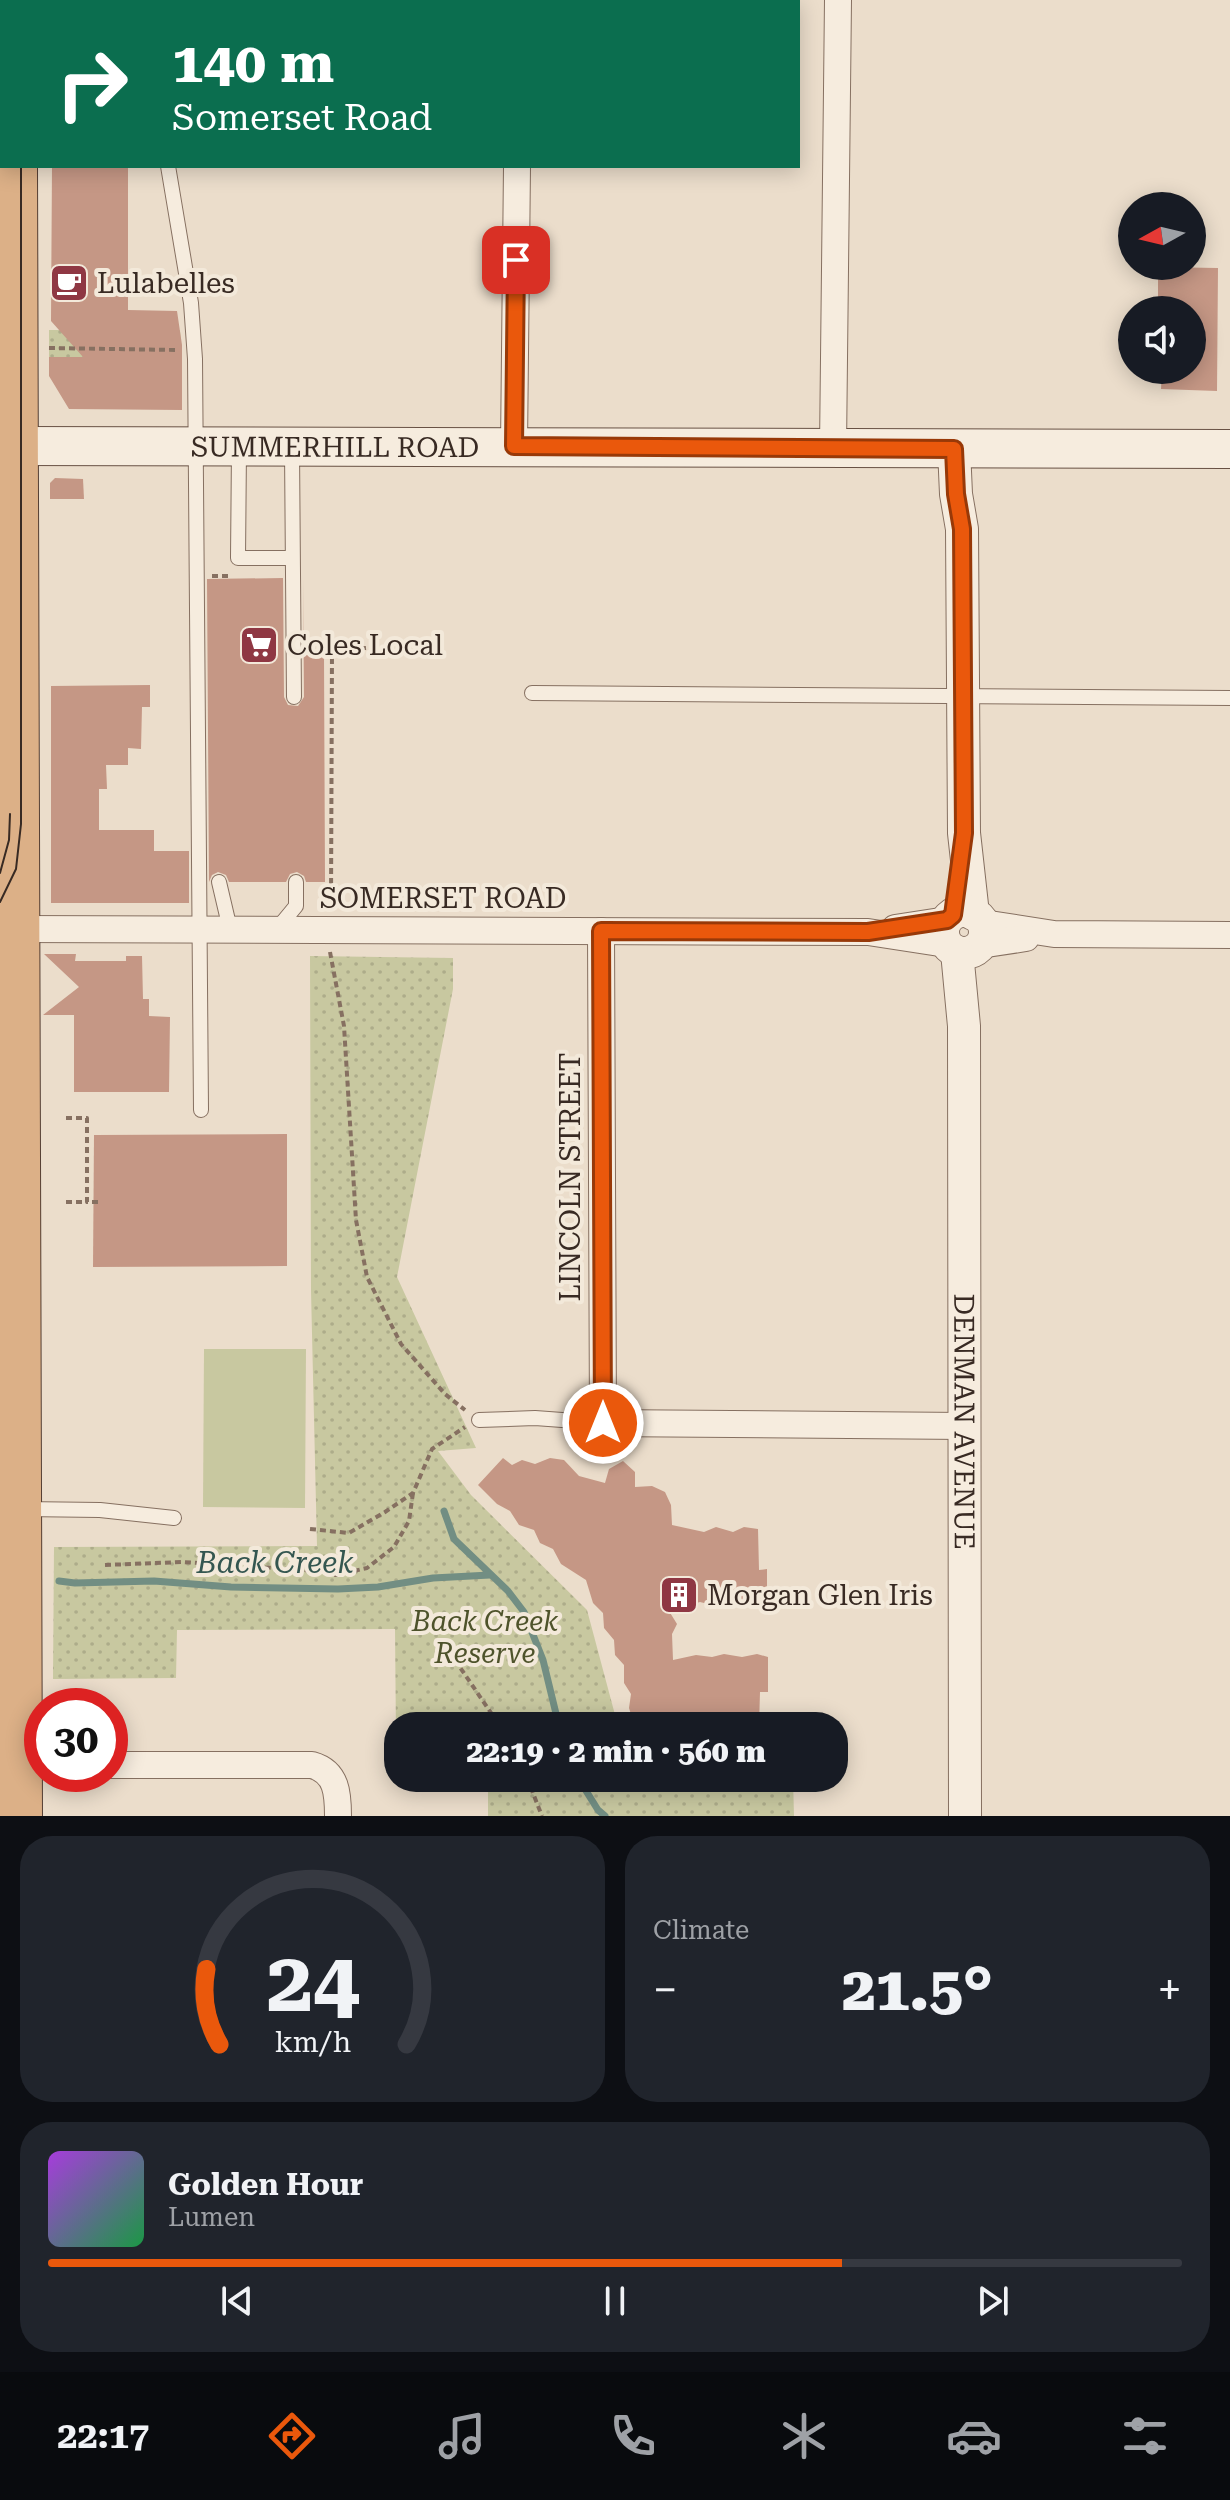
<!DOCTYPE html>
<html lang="en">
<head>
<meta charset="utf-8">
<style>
  :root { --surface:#171b24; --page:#20242c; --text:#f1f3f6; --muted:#9ea1a6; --line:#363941; --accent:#ea580c }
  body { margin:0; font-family:"Roboto Serif",serif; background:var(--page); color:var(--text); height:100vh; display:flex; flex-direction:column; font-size:30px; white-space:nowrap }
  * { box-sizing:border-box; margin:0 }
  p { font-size:26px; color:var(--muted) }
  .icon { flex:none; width:44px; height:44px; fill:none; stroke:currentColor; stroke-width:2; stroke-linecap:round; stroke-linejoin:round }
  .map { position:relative; height:1816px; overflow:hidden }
  .details { display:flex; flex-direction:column; gap:20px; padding:20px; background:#0d0f14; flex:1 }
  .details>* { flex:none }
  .hud { position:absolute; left:0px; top:0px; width:800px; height:168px; box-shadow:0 4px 20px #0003; background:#0b6e4f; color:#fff; overflow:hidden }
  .needle { width:52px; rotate:262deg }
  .fabs { position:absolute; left:1118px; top:192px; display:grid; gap:16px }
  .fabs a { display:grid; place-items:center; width:88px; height:88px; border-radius:50%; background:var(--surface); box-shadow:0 4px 20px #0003; font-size:40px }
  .speed { position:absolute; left:24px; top:1688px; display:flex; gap:16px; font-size:40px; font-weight:700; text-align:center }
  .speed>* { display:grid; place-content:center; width:104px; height:104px; border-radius:50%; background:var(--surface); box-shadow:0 4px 20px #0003; line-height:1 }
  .speed .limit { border:12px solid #d22; background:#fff; color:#111 }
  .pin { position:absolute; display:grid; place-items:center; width:68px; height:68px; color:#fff; margin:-34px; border-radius:16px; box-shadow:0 4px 12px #0006 }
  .me { position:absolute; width:88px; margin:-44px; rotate:0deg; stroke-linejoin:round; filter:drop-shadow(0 0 6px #0008) }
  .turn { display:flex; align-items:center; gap:28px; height:168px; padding:0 40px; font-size:36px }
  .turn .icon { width:104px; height:104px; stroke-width:2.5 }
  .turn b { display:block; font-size:56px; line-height:68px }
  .big { font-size:60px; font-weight:800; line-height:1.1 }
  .details .card { flex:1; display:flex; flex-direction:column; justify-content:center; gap:12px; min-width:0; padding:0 28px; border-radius:32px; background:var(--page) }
  .details .dial { align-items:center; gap:0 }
  .dial svg { height:208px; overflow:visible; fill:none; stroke:var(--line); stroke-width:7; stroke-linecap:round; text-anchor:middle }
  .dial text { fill:var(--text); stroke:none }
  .song { display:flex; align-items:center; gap:24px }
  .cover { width:96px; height:96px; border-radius:12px; background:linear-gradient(135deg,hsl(280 70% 55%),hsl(140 70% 35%)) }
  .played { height:8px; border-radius:4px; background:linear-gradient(90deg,var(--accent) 70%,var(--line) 70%) }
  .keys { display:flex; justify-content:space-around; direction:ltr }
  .heat { display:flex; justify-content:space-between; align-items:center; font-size:44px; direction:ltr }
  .details .tiles { flex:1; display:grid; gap:20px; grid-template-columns:1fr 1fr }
  .card:last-child { grid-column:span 2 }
  .trip { position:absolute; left:384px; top:1712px; width:464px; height:80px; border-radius:32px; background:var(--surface); box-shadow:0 4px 20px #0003; font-weight:800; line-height:80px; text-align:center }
  .tabs { display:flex; height:128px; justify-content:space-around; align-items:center; background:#090b0e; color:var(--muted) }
  .tabs .icon { width:56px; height:56px }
  .tabs .current { color:var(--accent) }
  .tabs b { font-size:36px; color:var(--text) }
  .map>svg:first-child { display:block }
  .park { fill:url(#park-dots) }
  .garden { fill:#c8c8a0 }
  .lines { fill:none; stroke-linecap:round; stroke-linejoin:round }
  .stream { stroke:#728e83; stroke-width:7 }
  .building { fill:#c59785 }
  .service-casing { stroke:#867061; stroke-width:16 }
  .minor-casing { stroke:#867061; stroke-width:28 }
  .tertiary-casing { stroke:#867061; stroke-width:34 }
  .secondary-casing { stroke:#685144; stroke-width:40 }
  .trunk-casing { stroke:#553f34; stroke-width:46 }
  .path { stroke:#867061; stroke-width:4; stroke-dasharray:6 4; stroke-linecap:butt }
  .service { stroke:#f6ecde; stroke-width:14 }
  .minor { stroke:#f6ecde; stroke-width:26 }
  .tertiary { stroke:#f6ecde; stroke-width:32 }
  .secondary { stroke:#f6ecde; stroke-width:38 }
  .trunk { stroke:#dcb087; stroke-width:44 }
  .tram { stroke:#382a23; stroke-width:2 }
  .rail { stroke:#382a23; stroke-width:6; stroke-dasharray:14 14; stroke-linecap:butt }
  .route-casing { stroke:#983908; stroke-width:20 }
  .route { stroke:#ea580c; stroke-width:14 }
  .labels { text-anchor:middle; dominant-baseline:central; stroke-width:8; stroke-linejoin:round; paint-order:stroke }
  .poi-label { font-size:28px; fill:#382a23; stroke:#f3e9da; text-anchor:start }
  .street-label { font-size:28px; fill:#382a23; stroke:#f3e9da }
  .park-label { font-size:28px; font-style:italic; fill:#4e532b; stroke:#f3e9da }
  .water-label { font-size:30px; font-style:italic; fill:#345650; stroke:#f3e9da }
</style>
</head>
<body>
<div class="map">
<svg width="1230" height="1816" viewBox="0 0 1230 1816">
  <defs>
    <pattern id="park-dots" width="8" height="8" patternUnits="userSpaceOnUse" patternTransform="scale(2)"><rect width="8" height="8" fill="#c8c8a0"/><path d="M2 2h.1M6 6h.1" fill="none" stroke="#adac8a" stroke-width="1.8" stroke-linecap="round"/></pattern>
  </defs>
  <rect width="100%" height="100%" fill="#ebddcb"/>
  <!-- park -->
  <g class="park">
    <polygon points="49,330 180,330 182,357 49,357"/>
    <polygon points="310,956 453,958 453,989 397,1277 476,1448 438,1451 471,1495 587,1610 618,1726 398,1726 396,1737 395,1629 177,1630 176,1678 53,1679 54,1547 317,1546 311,1291"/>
    <polygon points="488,1778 793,1778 794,1816 488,1816"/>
  </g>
  <!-- garden -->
  <polygon class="garden" points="204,1349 306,1349 305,1508 203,1507"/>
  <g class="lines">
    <!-- stream -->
    <g class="stream">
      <polyline points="444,1511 454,1539 508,1591 524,1612 543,1660 559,1726"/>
      <polyline points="59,1581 75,1583 154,1581 231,1587 338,1589 378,1587 433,1578 490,1575"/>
      <polyline points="578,1778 598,1810 605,1816"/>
    </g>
  </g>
  <!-- building -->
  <g class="building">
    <polygon points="52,166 128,166 128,310 177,311 182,345 182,410 69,409 49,376 49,357 83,357 51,321"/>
    <polygon points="1158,267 1218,268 1217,391 1161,389 1162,370 1192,370 1192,310 1162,310 1162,299 1158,299"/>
    <polygon points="55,478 83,479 84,499 50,499 50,483"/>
    <polygon points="283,578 284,697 288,705 298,706 304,697 303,578 304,655 324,655 325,882 306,882 304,876 297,872 290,874 286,882 229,882 226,875 218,872 212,875 209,882 207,579"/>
    <polygon points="150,685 150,707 142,707 141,749 128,748 128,765 106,765 107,789 99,789 99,830 154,830 154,851 189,851 189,903 51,903 51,686"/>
    <polygon points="44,954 76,954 75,961 126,961 126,956 142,956 143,999 149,999 149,1016 170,1017 169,1092 74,1092 74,1015 43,1015 79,987"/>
    <polygon points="287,1134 287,1266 93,1267 94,1135"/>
    <polygon points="503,1458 512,1465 522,1460 535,1464 550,1458 564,1460 579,1476 605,1483 609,1469 623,1461 635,1472 635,1487 652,1486 665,1492 671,1505 672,1525 704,1532 716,1527 733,1532 744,1527 758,1529 759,1570 767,1569 767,1602 754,1606 744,1602 716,1606 700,1602 669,1611 677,1624 672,1634 673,1660 696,1655 712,1657 724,1654 742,1657 757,1654 768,1657 768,1692 760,1692 759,1726 672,1726 672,1720 634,1724 629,1708 631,1694 624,1683 624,1665 615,1655 614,1640 604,1628 603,1613 593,1603 586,1580 561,1564 553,1549 540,1543 534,1530 519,1525 510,1511 497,1504 478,1485"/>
  </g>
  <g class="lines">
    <!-- service casing -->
    <g class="service-casing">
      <g id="service">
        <polyline points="168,166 191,303 195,359 201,1110"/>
        <polyline points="239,449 238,558 292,558"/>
        <polyline points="292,450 294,697"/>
        <polyline points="532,693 1230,698"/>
        <polyline points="219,882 230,929"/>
        <polyline points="277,929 296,906 296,882"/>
        <polyline points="479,1420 535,1418 603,1423"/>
        <polyline points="23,1509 100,1510 174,1518"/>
      </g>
    </g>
    <!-- minor casing -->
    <g class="minor-casing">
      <g id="minor">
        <polyline points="519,2 519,0"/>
        <polyline points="514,446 517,166"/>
        <polyline points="833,448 838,0"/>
        <polyline points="983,923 1054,934 1230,935"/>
        <polyline points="895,928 947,920"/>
        <polyline points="17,929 868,932 946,944"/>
        <polyline points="601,931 603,1423 965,1426"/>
        <polyline points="980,945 1026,938"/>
        <path d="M110,1765H312C337,1772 338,1794 338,1816"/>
      </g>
    </g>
    <!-- tertiary casing -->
    <g class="tertiary-casing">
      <g id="tertiary">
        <polyline points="954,449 956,494 962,529 964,833 973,914"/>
        <circle cx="964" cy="932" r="21"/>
        <path id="s1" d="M957,952L964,1026L965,1816"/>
      </g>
    </g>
    <!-- secondary casing -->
    <g class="secondary-casing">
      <g id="secondary">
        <path id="s2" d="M15,446L1230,449"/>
      </g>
    </g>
    <!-- trunk casing -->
    <g class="trunk-casing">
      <g id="trunk">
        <polyline points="15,2 15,0"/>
        <polyline points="15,166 20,1816"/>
      </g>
    </g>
    <!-- path -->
    <g class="path">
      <polyline points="268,2 271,0"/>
      <polyline points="49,348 177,350"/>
      <polyline points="212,576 232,576"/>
      <polyline points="309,650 332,651 331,905"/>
      <polyline points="332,651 366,648"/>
      <polyline points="330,952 344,1026 356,1220 367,1277 401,1344 445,1394 465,1410"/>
      <polyline points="66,1118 87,1118 87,1202 99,1202"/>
      <polyline points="66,1202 87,1202"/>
      <polyline points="310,1529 349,1533 385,1512 413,1493 432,1449 465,1427"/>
      <polyline points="105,1565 182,1562 304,1570 336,1575 367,1568 394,1547 409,1521 413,1493"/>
      <polyline points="455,1660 500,1726"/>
      <polyline points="527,1778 542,1816"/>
    </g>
    <!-- service -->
    <use href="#service" class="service"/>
    <!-- minor -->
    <use href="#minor" class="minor"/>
    <!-- tertiary -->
    <use href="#tertiary" class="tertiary"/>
    <!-- secondary -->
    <use href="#secondary" class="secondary"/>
    <!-- trunk -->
    <use href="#trunk" class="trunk"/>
    <!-- tram -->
    <g class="tram">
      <polyline points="10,2 10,0"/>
      <polyline points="0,873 9,840 10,814"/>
      <polyline points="0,902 16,869 21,824 21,166"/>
    </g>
    <!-- rail -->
    <g class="rail">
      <polyline points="107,2 109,0"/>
      <polyline points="130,2 133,0"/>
      <polyline points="0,77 2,76"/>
      <polyline points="0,94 2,93"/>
    </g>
  </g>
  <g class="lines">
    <!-- route casing -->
    <g class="route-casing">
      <polyline id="route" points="516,260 514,446 954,449 956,494 962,529 964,833 953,915 947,920 868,932 601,931 603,1423"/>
    </g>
    <!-- route -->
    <use href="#route" class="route"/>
  </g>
  <!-- icons -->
  <defs>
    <g id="cafe-square" transform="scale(2)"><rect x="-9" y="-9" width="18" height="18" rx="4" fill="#8f3743" stroke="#f3e9da"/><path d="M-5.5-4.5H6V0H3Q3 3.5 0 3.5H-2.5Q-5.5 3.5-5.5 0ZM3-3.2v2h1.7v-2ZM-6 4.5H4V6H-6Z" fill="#fff"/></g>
    <g id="supermarket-square" transform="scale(2)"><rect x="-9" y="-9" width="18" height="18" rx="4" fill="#8f3743" stroke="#f3e9da"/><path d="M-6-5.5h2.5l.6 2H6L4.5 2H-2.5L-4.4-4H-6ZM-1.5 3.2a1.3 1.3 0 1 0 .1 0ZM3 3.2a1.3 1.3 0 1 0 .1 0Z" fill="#fff"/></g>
    <g id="building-square" transform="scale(2)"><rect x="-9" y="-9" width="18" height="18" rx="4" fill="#8f3743" stroke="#f3e9da"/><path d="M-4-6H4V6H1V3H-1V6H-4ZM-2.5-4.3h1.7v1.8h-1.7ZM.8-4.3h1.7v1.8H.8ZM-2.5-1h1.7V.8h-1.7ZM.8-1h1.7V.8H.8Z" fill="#fff"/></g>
  </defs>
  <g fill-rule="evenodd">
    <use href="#cafe-square" x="69" y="283"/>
    <use href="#supermarket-square" x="259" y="645"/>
    <use href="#building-square" x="679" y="1595"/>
  </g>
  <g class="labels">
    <!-- poi labels -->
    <g class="poi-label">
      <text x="97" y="283">Lulabelles</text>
      <text x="287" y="645">Coles Local</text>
      <text x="707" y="1595">Morgan Glen Iris</text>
    </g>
    <!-- street labels -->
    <g class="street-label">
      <text stroke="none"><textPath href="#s2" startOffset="320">SUMMERHILL ROAD</textPath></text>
      <text x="443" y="898">SOMERSET ROAD</text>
      <text transform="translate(570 1177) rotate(-90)">LINCOLN STREET</text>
      <text stroke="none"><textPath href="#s1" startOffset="470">DENMAN AVENUE</textPath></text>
    </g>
    <!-- park labels -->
    <g class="park-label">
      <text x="485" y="1621">Back Creek<tspan x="485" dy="32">Reserve</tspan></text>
    </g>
    <!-- water labels -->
    <g class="water-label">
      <text x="275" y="1562">Back Creek</text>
    </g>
  </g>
</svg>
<div class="fabs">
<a><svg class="needle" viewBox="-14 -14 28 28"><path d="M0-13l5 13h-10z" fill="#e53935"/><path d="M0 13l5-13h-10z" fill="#9ea1a6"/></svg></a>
<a><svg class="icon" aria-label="sound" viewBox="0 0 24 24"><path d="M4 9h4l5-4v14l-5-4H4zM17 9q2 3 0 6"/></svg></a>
</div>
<div class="speed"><div class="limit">30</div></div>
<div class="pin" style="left:516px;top:260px;background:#d93025"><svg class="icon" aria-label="arrive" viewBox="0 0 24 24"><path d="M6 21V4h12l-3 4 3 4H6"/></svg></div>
<svg class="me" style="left:603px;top:1423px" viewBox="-20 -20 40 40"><circle r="17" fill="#ea580c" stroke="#fff" stroke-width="3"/><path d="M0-11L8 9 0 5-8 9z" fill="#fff"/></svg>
<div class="trip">22:19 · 2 min · 560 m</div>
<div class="hud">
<div class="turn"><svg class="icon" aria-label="right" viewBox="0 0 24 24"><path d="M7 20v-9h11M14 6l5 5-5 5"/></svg><div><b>140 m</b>Somerset Road</div></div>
</div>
</div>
<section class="details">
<div class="tiles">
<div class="card dial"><svg viewBox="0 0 100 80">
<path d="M14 69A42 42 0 1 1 86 69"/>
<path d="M14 69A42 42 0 0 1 9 40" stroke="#ea580c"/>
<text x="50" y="56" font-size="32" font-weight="700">24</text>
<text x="50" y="72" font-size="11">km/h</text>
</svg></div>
<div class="card"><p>Climate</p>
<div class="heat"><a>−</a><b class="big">21.5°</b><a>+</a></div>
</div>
<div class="card">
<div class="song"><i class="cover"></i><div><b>Golden Hour</b><p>Lumen</p></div></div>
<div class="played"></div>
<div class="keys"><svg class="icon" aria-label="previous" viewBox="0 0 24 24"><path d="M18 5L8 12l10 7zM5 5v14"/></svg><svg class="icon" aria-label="pause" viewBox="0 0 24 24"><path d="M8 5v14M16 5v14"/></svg><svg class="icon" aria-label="next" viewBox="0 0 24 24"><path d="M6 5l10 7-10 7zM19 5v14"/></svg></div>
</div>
</div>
</section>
<nav class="tabs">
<b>22:17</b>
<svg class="icon current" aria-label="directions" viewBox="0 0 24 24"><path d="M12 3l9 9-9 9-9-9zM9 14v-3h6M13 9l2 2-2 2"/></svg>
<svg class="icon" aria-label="music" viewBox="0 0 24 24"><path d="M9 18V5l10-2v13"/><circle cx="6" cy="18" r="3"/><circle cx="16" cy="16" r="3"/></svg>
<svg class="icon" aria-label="phone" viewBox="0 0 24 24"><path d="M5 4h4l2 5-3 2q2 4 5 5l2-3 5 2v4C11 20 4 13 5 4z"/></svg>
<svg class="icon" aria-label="climate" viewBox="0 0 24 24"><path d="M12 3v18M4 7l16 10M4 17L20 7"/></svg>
<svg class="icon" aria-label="car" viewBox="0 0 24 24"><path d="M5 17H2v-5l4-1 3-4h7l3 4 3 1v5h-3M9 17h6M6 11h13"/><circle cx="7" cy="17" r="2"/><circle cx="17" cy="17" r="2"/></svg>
<svg class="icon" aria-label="filters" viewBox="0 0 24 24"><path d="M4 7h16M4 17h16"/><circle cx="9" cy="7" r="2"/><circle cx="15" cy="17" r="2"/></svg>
</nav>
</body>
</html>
